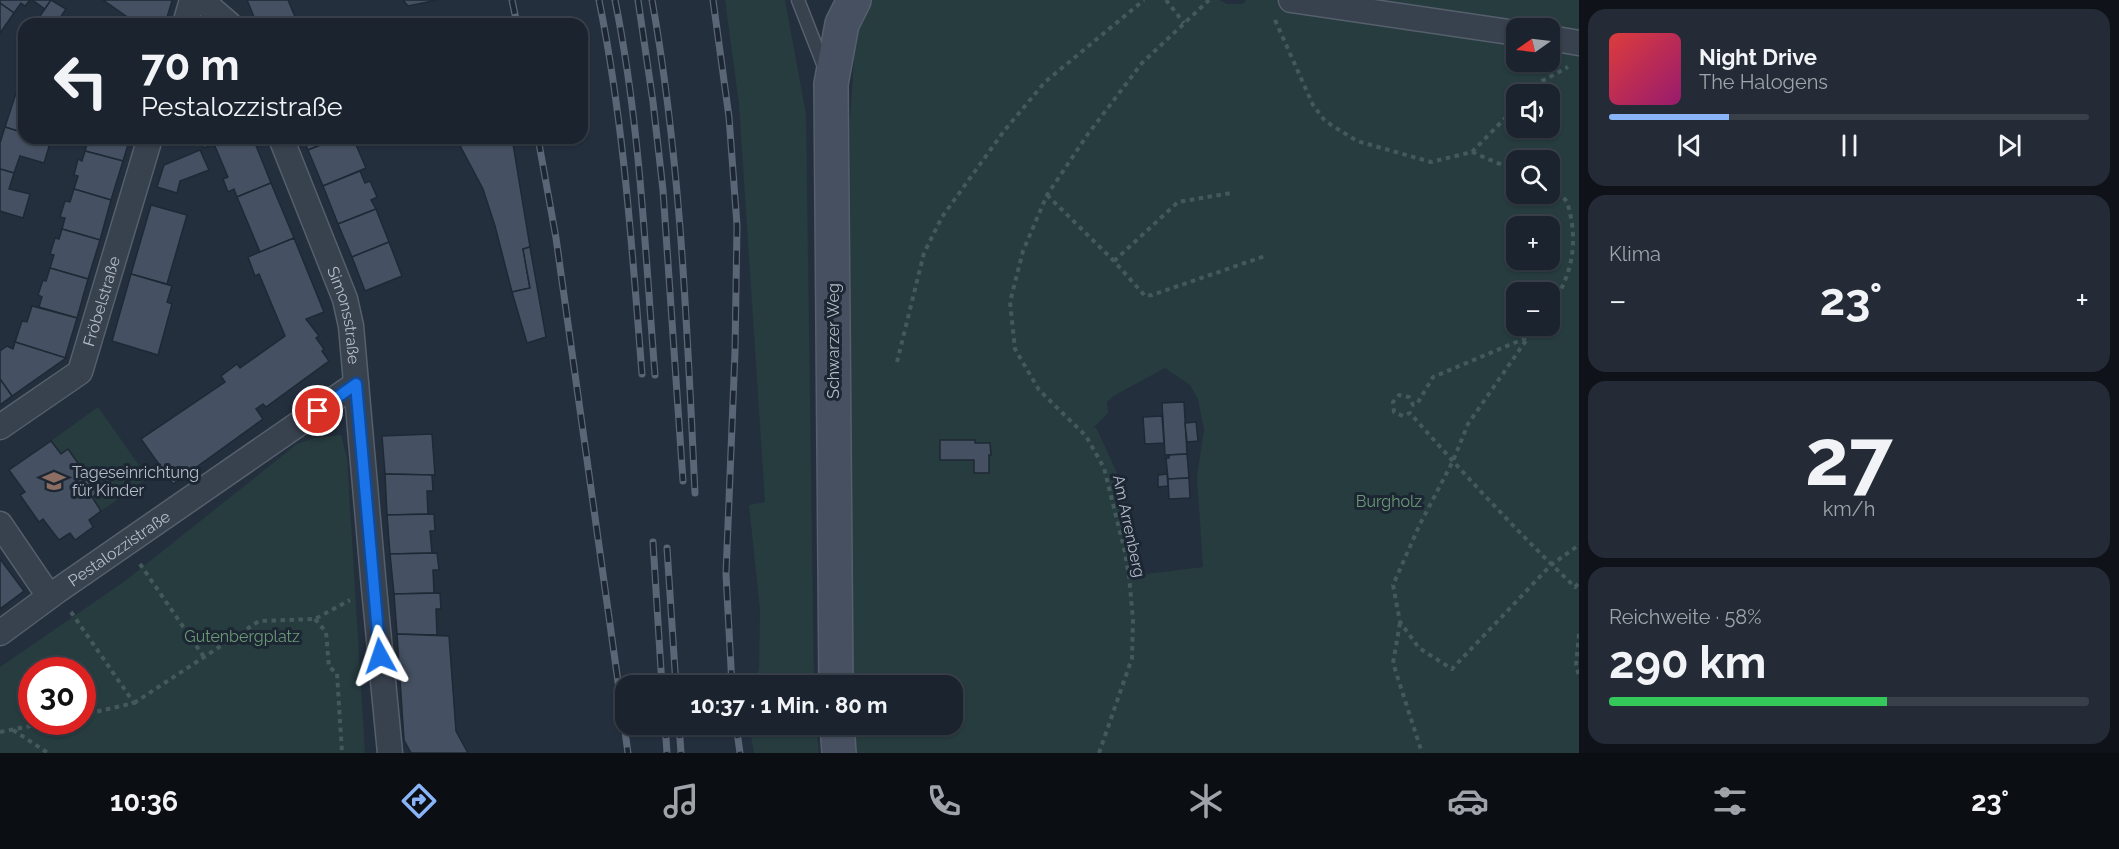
<!DOCTYPE html>
<html lang="de">
<head>
<meta charset="utf-8">
<style>
  :root { --surface:#1b232e; --page:#242b36; --text:#f1f3f6; --muted:#a0a4aa; --line:#39404a; --accent:#8ab4f8 }
  body { margin:0; font-family:Raleway,sans-serif; background:var(--page); color:var(--text); height:100vh; display:flex; flex-direction:column; font-size:22px; white-space:nowrap }
  * { box-sizing:border-box; margin:0 }
  p { font-size:20px; color:var(--muted) }
  .icon { flex:none; width:33px; height:33px; fill:none; stroke:currentColor; stroke-width:2; stroke-linecap:round; stroke-linejoin:round }
  .map { position:relative; flex:1; overflow:hidden }
  .panel { display:flex; flex-direction:column; gap:9px; padding:9px; background:#0f1319; width:540px }
  .panel>* { flex:none }
  .hud { position:absolute; left:18px; top:18px; width:570px; height:126px; border-radius:18px; box-shadow:0 2px 4px #0004,0 0 0 2px var(--line); background:#1b232e; color:var(--text); overflow:hidden }
  .needle { width:39px; rotate:256deg }
  .fabs { position:absolute; left:1506px; top:18px; display:grid; gap:12px }
  .fabs a { display:grid; place-items:center; width:54px; height:54px; border-radius:12px; background:var(--surface); box-shadow:0 2px 4px #0004,0 0 0 2px var(--line); font-size:30px }
  .speed { position:absolute; left:18px; top:657px; display:flex; gap:12px; font-size:30px; font-weight:700; text-align:center }
  .speed>* { display:grid; place-content:center; width:78px; height:78px; border-radius:50%; background:var(--surface); box-shadow:0 2px 4px #0004,0 0 0 2px var(--line); line-height:1 }
  .speed .limit { border:9px solid #d22; background:#fff; color:#111 }
  .pin { position:absolute; display:grid; place-items:center; width:51px; height:51px; color:#fff; margin:-26px; border:3px solid #fff; border-radius:50%; box-shadow:0 2px 6px #0007 }
  .me { position:absolute; width:66px; margin:-33px; rotate:355deg; stroke-linejoin:round; filter:drop-shadow(0 0 4px #0008) }
  .turn { display:flex; align-items:center; gap:21px; height:126px; padding:0 24px; font-size:27px }
  .turn .icon { width:78px; height:78px; stroke-width:2.5 }
  .turn b { display:block; font-size:42px; line-height:51px }
  .big { font-size:45px; font-weight:700; line-height:1.1 }
  .panel .card { flex:1; display:flex; flex-direction:column; justify-content:center; gap:9px; min-width:0; padding:0 21px; border-radius:18px; background:var(--page) }
  .panel .dial { align-items:center; gap:0 }
  .dial b { font-size:78px; line-height:1 }
  .song { display:flex; align-items:center; gap:18px }
  .cover { width:72px; height:72px; border-radius:9px; background:linear-gradient(135deg,hsl(0 70% 55%),hsl(320 70% 35%)) }
  .played { height:6px; border-radius:3px; background:linear-gradient(90deg,var(--accent) 25%,var(--line) 25%) }
  .keys { display:flex; justify-content:space-around; direction:ltr }
  .heat { display:flex; justify-content:space-between; align-items:center; font-size:33px; direction:ltr }
  .charge { height:9px; border-radius:4px; background:linear-gradient(90deg,#34c759 58%,var(--line) 0) }
  .trip { position:absolute; left:615px; top:675px; width:348px; height:60px; border-radius:18px; background:var(--surface); box-shadow:0 2px 4px #0004,0 0 0 2px var(--line); font-weight:700; line-height:60px; text-align:center }
  .tab-bar { display:flex; height:96px; justify-content:space-around; align-items:center; background:#0b0e12; color:var(--muted) }
  .tab-bar .icon { width:42px; height:42px }
  .tab-bar .current { color:var(--accent) }
  .tab-bar b { font-size:27px; color:var(--text) }
  main { display:flex; flex:1; min-height:0 }
  .map>svg:first-child { display:block }
  .green { fill:#263c3f; fill-rule:evenodd }
  .building { fill:#455162; stroke:#1f2835; stroke-width:1.5 }
  .lines { fill:none; stroke-linecap:round; stroke-linejoin:round }
  .lane-casing { stroke:#565f6c; stroke-width:15 }
  .street-casing { stroke:#565f6c; stroke-width:27 }
  .secondary-casing { stroke:#565f6c; stroke-width:36 }
  .path { stroke:#44595c; stroke-width:4; stroke-dasharray:4.5 4.5; stroke-linecap:butt }
  .lane { stroke:#38414e; stroke-width:12 }
  .street { stroke:#38414e; stroke-width:24 }
  .secondary { stroke:#465061; stroke-width:33 }
  .rail-casing { stroke:#5a6575; stroke-width:7 }
  .rail { stroke:#1d2633; stroke-width:4.5; stroke-dasharray:14; stroke-linecap:butt }
  .route-casing { stroke:#114b97; stroke-width:15 }
  .route { stroke:#1a73e8; stroke-width:10 }
  .labels { text-anchor:middle; dominant-baseline:central; stroke-width:6; stroke-linejoin:round; paint-order:stroke }
  .street-label { font-size:16px; fill:#b4bcc9; stroke:#1d2633 }
  .poi-label { font-size:16px; fill:#b4bcc9; stroke:#1d2633; text-anchor:start }
  .park-label { font-size:16px; fill:#6b9a76; stroke:#1d2633 }
</style>
</head>
<body>
<main>
<div class="map">
<svg width="1579" height="753" viewBox="0 0 1579 753">
  <rect width="100%" height="100%" fill="#242f3e"/>
  <!-- green -->
  <g class="green">
    <polygon points="725,0 785,0 806,114 814,685 750,685 759,670 760,610 749,505 765,502 739,104"/>
    <path d="M869,0H1219L1227,4H1243L1246,0H1579V753H852V725L952,724V686L851,685L850,122L855,43ZM1516,28H1550V62H1516ZM1516,94H1550V128H1516ZM1516,160H1550V194H1516ZM1516,226H1550V260H1516ZM1516,292H1550V326H1516ZM1165,368L1190,385L1198,399L1204,429L1197,477L1203,567L1146,574L1133,560L1130,521L1116,471L1096,427L1092,429L1108,413L1107,402L1115,395Z"/>
    <polygon points="98,407 148,478 101,511 92,497 98,493 61,454 51,441"/>
    <path d="M341,435L347,458L365,753H0V667L125,581L297,444L314,438ZM32,670H82V722H32Z"/>
    <polygon points="749,725 816,725 819,753 754,753"/>
  </g>
  <!-- building -->
  <g class="building">
    <polygon points="0,0 30,0 25,6 21,3 14,13 0,3"/>
    <polygon points="32,0 51,0 45,9"/>
    <polygon points="51,0 66,9 56,24 52,24 40,16"/>
    <polygon points="103,0 171,0 172,1 165,24 123,24 126,16"/>
    <polygon points="247,0 288,0 298,24 257,24"/>
    <polygon points="403,0 438,0 408,6"/>
    <polygon points="0,3 14,13 0,33"/>
    <polygon points="24,65 24,88 18,87"/>
    <polygon points="18,87 24,88 24,133 5,127"/>
    <polygon points="5,127 24,133 24,138 42,138 51,140 44,163 20,156 14,173 0,169 0,143"/>
    <polygon points="89,138 130,138 123,161 85,151"/>
    <polygon points="199,138 228,138 204,148"/>
    <polygon points="228,138 253,138 271,183 237,197 234,189 228,192 223,179 228,177 214,144"/>
    <polygon points="303,138 334,138 335,139 308,150"/>
    <polygon points="338,138 353,138 366,168 323,186 308,150"/>
    <polygon points="456,138 512,138 530,247 523,249 530,288 512,292 495,226 483,189"/>
    <polygon points="200,150 209,170 180,181 177,193 157,187 164,165"/>
    <polygon points="85,151 123,161 111,200 74,189 78,176 74,175 78,159 82,161"/>
    <polygon points="0,169 14,173 9,189 30,194 23,218 0,211"/>
    <polygon points="360,171 365,183 370,181 377,197 371,200 376,209 338,224 323,186"/>
    <polygon points="271,183 294,238 260,252 237,197"/>
    <polygon points="74,189 111,200 100,240 62,229 65,218 60,217 65,201 70,202"/>
    <polygon points="151,205 187,215 167,284 131,274"/>
    <polygon points="376,209 389,242 352,257 338,224"/>
    <polygon points="62,229 100,240 88,279 50,268 54,255 50,254 55,238 59,239"/>
    <polygon points="294,238 324,312 306,319 319,336 316,338 324,349 322,351 329,361 266,407 263,404 256,409 263,419 173,484 141,439 225,382 221,376 237,364 240,368 285,336 259,274 255,276 248,257"/>
    <polygon points="389,242 402,276 365,291 352,257"/>
    <polygon points="530,247 546,337 527,343 512,292 530,288 523,249"/>
    <polygon points="50,268 88,279 77,318 39,307 42,297 38,295 43,280 46,281"/>
    <polygon points="131,274 172,286 167,302 172,304 158,355 112,341"/>
    <polygon points="32,306 77,318 65,358 15,342 22,321 27,322"/>
    <polygon points="15,342 66,358 12,396 0,379 0,351 7,346 13,349"/>
    <polygon points="0,379 12,396 0,405"/>
    <polygon points="1184,402 1187,454 1165,455 1162,403"/>
    <polygon points="1162,416 1164,443 1145,444 1143,417"/>
    <polygon points="1196,422 1198,441 1187,442 1185,423"/>
    <polygon points="432,434 435,475 385,474 382,436"/>
    <polygon points="940,440 975,440 975,443 990,443 991,455 989,455 989,473 974,473 974,460 940,460"/>
    <polygon points="51,441 61,454 68,449 99,493 92,497 101,511 89,520 93,527 75,540 70,533 59,540 43,519 39,522 20,495 25,492 9,470"/>
    <polygon points="1187,454 1189,478 1168,479 1166,458 1169,458 1169,455"/>
    <polygon points="385,474 432,475 433,491 427,491 428,514 387,515"/>
    <polygon points="1167,474 1168,486 1158,487 1158,475"/>
    <polygon points="1189,478 1190,498 1169,499 1168,479"/>
    <polygon points="434,514 435,531 430,531 432,553 390,554 387,515"/>
    <polygon points="437,553 439,570 433,570 434,593 394,594 390,554"/>
    <polygon points="0,559 24,591 0,609"/>
    <polygon points="440,593 441,609 436,609 437,635 397,634 394,594"/>
    <polygon points="397,634 449,636 456,731 468,753 411,753 404,740"/>
  </g>
  <g class="lines">
    <!-- lane casing -->
    <g class="lane-casing">
      <polyline id="lane" points="798,0 825,69"/>
    </g>
    <!-- street casing -->
    <g class="street-casing">
      <g id="street">
        <polyline points="201,0 229,24"/>
        <polyline points="1291,0 1516,33"/>
        <polyline points="185,24 192,0"/>
        <polyline points="1550,38 1579,43"/>
        <path id="s1" d="M281,138L345,299L351,326L374,588L390,753"/>
        <path id="s2" d="M0,427L80,372L150,138"/>
        <polyline points="0,524 49,596"/>
        <path id="s3" d="M0,633L57,591L356,384"/>
      </g>
    </g>
    <!-- secondary casing -->
    <g class="secondary-casing">
      <g id="secondary">
        <polyline points="836,686 831,84 842,24 854,0"/>
        <polyline points="837,724 839,753"/>
      </g>
    </g>
    <!-- path -->
    <g class="path">
      <polyline points="1166,0 1184,23"/>
      <polyline points="1275,20 1313,105 1325,121 1357,141 1431,162 1472,152 1516,107"/>
      <polyline points="1529,94 1542,81 1568,67"/>
      <polyline points="1472,152 1516,171"/>
      <path d="M1550,186C1555,191 1563,196 1567,202C1579,239 1573,276 1550,307"/>
      <polyline points="1047,195 1114,261 1145,296 1152,295 1265,256"/>
      <polyline points="1114,261 1178,202 1231,193"/>
      <polyline points="1536,326 1468,424 1453,461 1420,524 1393,585 1400,622 1419,648 1452,669 1551,565 1579,545"/>
      <path d="M1526,338L1433,377L1417,404L1413,405L1409,397L1399,395L1393,402L1394,412L1403,416L1410,413C1463,473 1517,532 1575,587L1579,583"/>
      <polyline points="897,362 924,253 942,217 1004,131 1045,82 1144,0"/>
      <polyline points="140,564 204,657"/>
      <polyline points="71,612 134,703 82,715"/>
      <polyline points="315,619 326,632 329,667 337,673 342,753"/>
      <polyline points="1400,623 1393,663 1422,753"/>
      <polyline points="1579,634 1576,665 1579,676"/>
      <polyline points="134,703 259,621 315,619 350,600"/>
      <polyline points="13,730 48,753"/>
      <polyline points="0,732 51,722"/>
      <polyline points="1099,753 1132,658 1133,620 1129,576 1124,548 1104,468 1086,436 1039,390 1015,349 1010,302 1023,251 1047,195 1088,134 1142,63 1209,0"/>
    </g>
    <!-- lane -->
    <use href="#lane" class="lane"/>
    <!-- street -->
    <use href="#street" class="street"/>
    <!-- secondary -->
    <use href="#secondary" class="secondary"/>
    <!-- rail casing -->
    <g class="rail-casing">
      <g id="rail">
        <polyline points="512,0 517,24"/>
        <path d="M599,0C624,123 632,249 642,374"/>
        <path d="M615,0C640,123 645,250 655,375"/>
        <polyline points="638,0 653,102 663,190 683,481"/>
        <path d="M652,0C681,162 687,328 695,493"/>
        <polyline points="713,0 729,117 737,225 735,352 726,574 732,686"/>
        <polyline points="538,138 556,238 628,753"/>
        <polyline points="653,542 662,686"/>
        <polyline points="667,548 676,686"/>
        <polyline points="665,724 667,753"/>
        <polyline points="679,724 681,753"/>
        <polyline points="736,724 740,753"/>
      </g>
    </g>
    <!-- rail -->
    <use href="#rail" class="rail"/>
  </g>
  <g class="lines">
    <!-- route casing -->
    <g class="route-casing">
      <polyline id="route" points="318,411 356,384 380,656"/>
    </g>
    <!-- route -->
    <use href="#route" class="route"/>
  </g>
  <!-- icons -->
  <defs>
    <g id="school-bare" transform="scale(1.8)"><path d="M0-5L7-2L0 1L-7-2ZM-4 1L0 2.5L4 1V4Q0 6-4 4Z" fill="#8d6e63" stroke="#1d2633" stroke-width="2.5" paint-order="stroke"/></g>
  </defs>
  <g fill-rule="evenodd">
    <use href="#school-bare" x="54" y="481"/>
  </g>
  <g class="labels">
    <!-- street labels -->
    <g class="street-label">
      <text stroke="none"><textPath href="#s2" startOffset="171">Fröbelstraße</textPath></text>
      <text stroke="none"><textPath href="#s1" startOffset="189">Simonsstraße</textPath></text>
      <text transform="translate(833 341) rotate(-90)">Schwarzer Weg</text>
      <text transform="translate(1129 526) rotate(78)">Am Arrenberg</text>
      <text stroke="none"><textPath href="#s3" startOffset="146">Pestalozzistraße</textPath></text>
    </g>
    <!-- poi labels -->
    <g class="poi-label">
      <text x="72" y="472">Tageseinrichtung<tspan x="72" dy="18">für Kinder</tspan></text>
    </g>
    <!-- park labels -->
    <g class="park-label">
      <text x="1389" y="501">Burgholz</text>
      <text x="242" y="636">Gutenbergplatz</text>
    </g>
  </g>
</svg>
<div class="fabs">
<a><svg class="needle" viewBox="-14 -14 28 28"><path d="M0-13l5 13h-10z" fill="#e53935"/><path d="M0 13l5-13h-10z" fill="#a0a4aa"/></svg></a>
<a><svg class="icon" aria-label="sound" viewBox="0 0 24 24"><path d="M4 9h4l5-4v14l-5-4H4zM17 9q2 3 0 6"/></svg></a>
<a><svg class="icon" aria-label="search" viewBox="0 0 24 24"><circle cx="10" cy="10" r="6"/><path d="M15 15l6 6"/></svg></a>
<a>+</a>
<a>−</a>
</div>
<div class="speed"><div class="limit">30</div></div>
<div class="pin" style="left:318px;top:411px;background:#d93025"><svg class="icon" aria-label="arrive" viewBox="0 0 24 24"><path d="M6 21V4h12l-3 4 3 4H6"/></svg></div>
<svg class="me" style="left:380px;top:656px" viewBox="-20 -20 40 40"><path d="M0-17L14 15 0 8-14 15z" fill="#1a73e8" stroke="#fff" stroke-width="4"/></svg>
<div class="trip">10:37 · 1 Min. · 80 m</div>
<div class="hud">
<div class="turn"><svg class="icon" aria-label="left" viewBox="0 0 24 24"><path d="M17 20v-9H6M10 6l-5 5 5 5"/></svg><div><b>70 m</b>Pestalozzistraße</div></div>
</div>
</div>
<section class="panel">
<div class="card">
<div class="song"><i class="cover"></i><div><b>Night Drive</b><p>The Halogens</p></div></div>
<div class="played"></div>
<div class="keys"><svg class="icon" aria-label="previous" viewBox="0 0 24 24"><path d="M18 5L8 12l10 7zM5 5v14"/></svg><svg class="icon" aria-label="pause" viewBox="0 0 24 24"><path d="M8 5v14M16 5v14"/></svg><svg class="icon" aria-label="next" viewBox="0 0 24 24"><path d="M6 5l10 7-10 7zM19 5v14"/></svg></div>
</div>
<div class="card"><p>Klima</p>
<div class="heat"><a>−</a><b class="big">23°</b><a>+</a></div>
</div>
<div class="card dial"><b>27</b><p>km/h</p></div>
<div class="card"><p>Reichweite · 58%</p><b class="big">290 km</b><div class="charge"></div></div>
</section>
</main>
<nav class="tab-bar">
<b>10:36</b>
<svg class="icon current" aria-label="directions" viewBox="0 0 24 24"><path d="M12 3l9 9-9 9-9-9zM9 14v-3h6M13 9l2 2-2 2"/></svg>
<svg class="icon" aria-label="music" viewBox="0 0 24 24"><path d="M9 18V5l10-2v13"/><circle cx="6" cy="18" r="3"/><circle cx="16" cy="16" r="3"/></svg>
<svg class="icon" aria-label="phone" viewBox="0 0 24 24"><path d="M5 4h4l2 5-3 2q2 4 5 5l2-3 5 2v4C11 20 4 13 5 4z"/></svg>
<svg class="icon" aria-label="climate" viewBox="0 0 24 24"><path d="M12 3v18M4 7l16 10M4 17L20 7"/></svg>
<svg class="icon" aria-label="car" viewBox="0 0 24 24"><path d="M5 17H2v-5l4-1 3-4h7l3 4 3 1v5h-3M9 17h6M6 11h13"/><circle cx="7" cy="17" r="2"/><circle cx="17" cy="17" r="2"/></svg>
<svg class="icon" aria-label="filters" viewBox="0 0 24 24"><path d="M4 7h16M4 17h16"/><circle cx="9" cy="7" r="2"/><circle cx="15" cy="17" r="2"/></svg>
<b>23°</b>
</nav>
</body>
</html>
